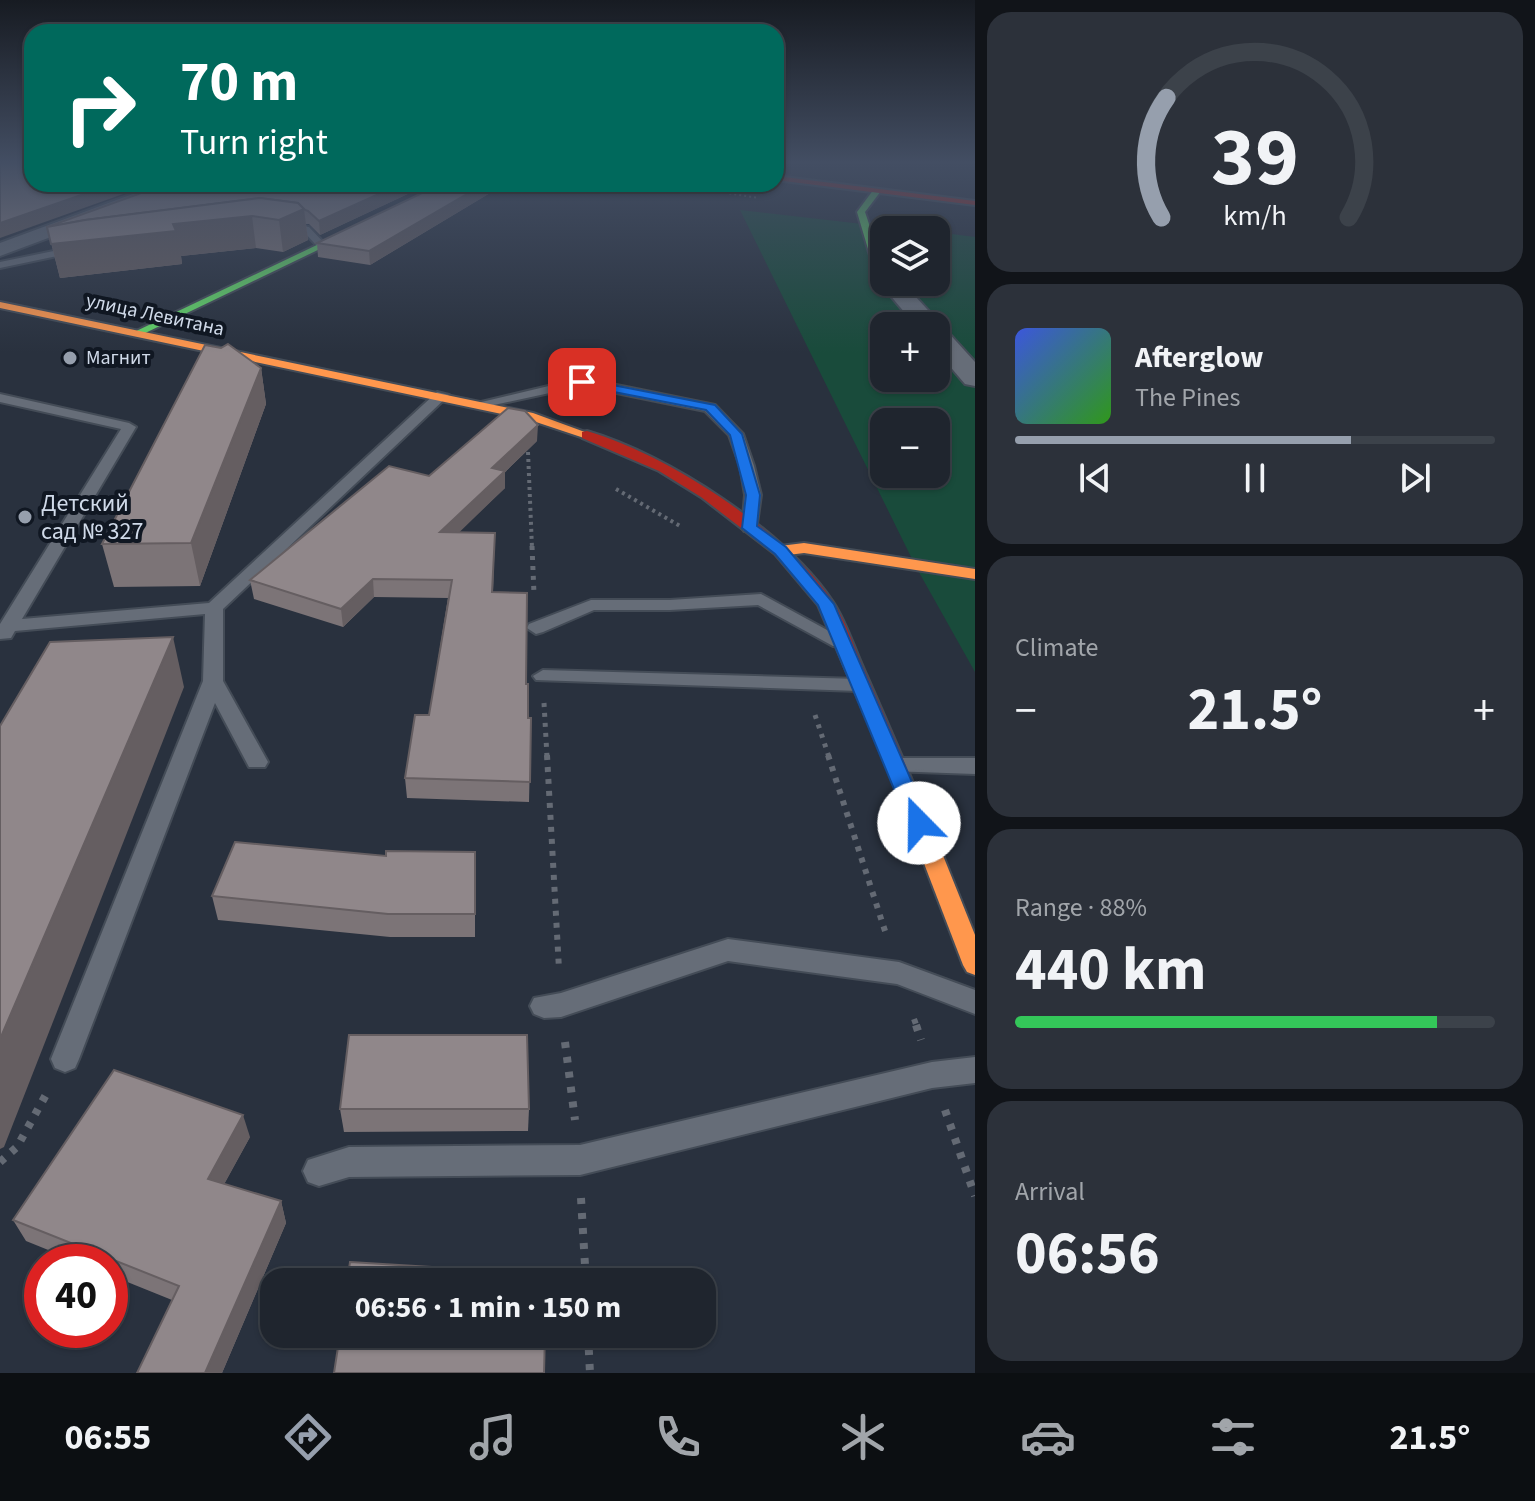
<!DOCTYPE html>
<html lang="en">
<head>
<meta charset="utf-8">
<style>
  :root { --surface:#1f252e; --page:#2c313a; --text:#f1f3f6; --muted:#a1a5aa; --line:#3c424a; --accent:#969fad }
  body { margin:0; font-family:"Source Sans 3",sans-serif; background:var(--page); color:var(--text); height:100vh; display:flex; flex-direction:column; font-size:30px; white-space:nowrap }
  * { box-sizing:border-box; margin:0 }
  p { font-size:26px; color:var(--muted) }
  .icon { flex:none; width:44px; height:44px; fill:none; stroke:currentColor; stroke-width:2; stroke-linecap:round; stroke-linejoin:round }
  .map { position:relative; flex:1; overflow:hidden }
  .drawer { display:flex; flex-direction:column; gap:12px; padding:12px; background:#111419; width:560px }
  .drawer>* { flex:none }
  .hud { position:absolute; left:24px; top:24px; width:760px; height:168px; border-radius:24px; box-shadow:0 2px 6px #0004,0 0 0 2px var(--line); background:#00695c; color:#fff; overflow:hidden }
  .tools { position:absolute; left:870px; top:216px; display:grid; gap:16px }
  .tools a { display:grid; place-items:center; width:80px; height:80px; border-radius:16px; background:var(--surface); box-shadow:0 2px 6px #0004,0 0 0 2px var(--line); font-size:40px }
  .speed { position:absolute; left:24px; top:1244px; display:flex; gap:16px; font-size:40px; font-weight:700; text-align:center }
  .speed>* { display:grid; place-content:center; width:104px; height:104px; border-radius:50%; background:var(--surface); box-shadow:0 2px 6px #0004,0 0 0 2px var(--line); line-height:1 }
  .speed .limit { border:12px solid #d22; background:#fff; color:#111 }
  .pin { position:absolute; display:grid; place-items:center; width:68px; height:68px; color:#fff; margin:-34px; border-radius:16px; box-shadow:0 4px 12px #0006 }
  .me { position:absolute; width:88px; margin:-44px; rotate:338deg; stroke-linejoin:round; filter:drop-shadow(0 0 6px #0008) }
  .turn { display:flex; align-items:center; gap:28px; height:168px; padding:0 24px; font-size:36px }
  .turn .icon { width:104px; height:104px; stroke-width:2.5 }
  .turn b { display:block; font-size:56px; line-height:68px }
  .big { font-size:60px; font-weight:700; line-height:1.1 }
  .drawer .card { flex:1; display:flex; flex-direction:column; justify-content:center; gap:12px; min-width:0; padding:0 28px; border-radius:24px; background:var(--page) }
  .drawer .dial { align-items:center; gap:0 }
  .dial svg { height:208px; overflow:visible; fill:none; stroke:var(--line); stroke-width:7; stroke-linecap:round; text-anchor:middle }
  .dial text { fill:var(--text); stroke:none }
  .song { display:flex; align-items:center; gap:24px }
  .cover { width:96px; height:96px; border-radius:12px; background:linear-gradient(135deg,hsl(230 70% 55%),hsl(110 70% 35%)) }
  .played { height:8px; border-radius:4px; background:linear-gradient(90deg,var(--accent) 70%,var(--line) 70%) }
  .keys { display:flex; justify-content:space-around; direction:ltr }
  .heat { display:flex; justify-content:space-between; align-items:center; font-size:44px; direction:ltr }
  .charge { height:12px; border-radius:6px; background:linear-gradient(90deg,#34c759 88%,var(--line) 0) }
  .trip { position:absolute; left:260px; top:1268px; width:456px; height:80px; border-radius:24px; background:var(--surface); box-shadow:0 2px 6px #0004,0 0 0 2px var(--line); font-weight:700; line-height:80px; text-align:center }
  .tabs { display:flex; height:128px; justify-content:space-around; align-items:center; background:#0c0f12; color:var(--muted) }
  .tabs .icon { width:56px; height:56px }
  .tabs .active { color:var(--accent) }
  .tabs b { font-size:36px; color:var(--text) }
  main { display:flex; flex:1; min-height:0 }
  .map>svg:first-child { display:block }
  .green { fill:#194b3b; fill-rule:evenodd }
  .lines { fill:none; stroke-linecap:round; stroke-linejoin:round }
  .lane-casing { stroke:#444c57; stroke-width:4 }
  .street-casing { stroke:#444c57; stroke-width:4 }
  .fast-casing { stroke:#444c57; stroke-width:4 }
  .slow-casing { stroke:#444c57; stroke-width:4 }
  .jam-casing { stroke:#444c57; stroke-width:4 }
  .path-far4 { stroke:#646a74; stroke-width:2; stroke-dasharray:2 3; stroke-linecap:butt }
  .path-far3 { stroke:#646a74; stroke-width:4; stroke-dasharray:3 4; stroke-linecap:butt }
  .path-far2 { stroke:#646a74; stroke-width:5; stroke-dasharray:4 6; stroke-linecap:butt }
  .path-far1 { stroke:#646a74; stroke-width:6; stroke-dasharray:5 7; stroke-linecap:butt }
  .path { stroke:#646a74; stroke-width:8; stroke-dasharray:6 9; stroke-linecap:butt }
  .lane { fill:#666d78; fill-rule:evenodd }
  .street { fill:#666d78; fill-rule:evenodd }
  .fast { fill:#63d668; fill-rule:evenodd }
  .slow { fill:#ff974d; fill-rule:evenodd }
  .jam { fill:#b3261e; fill-rule:evenodd }
  .wall { fill:#7c7477 }
  .shaded-wall { fill:#655e61 }
  .building { fill:#90878a; stroke:#655e61; stroke-width:2 }
  .route { fill:#1a73e8; stroke:#114b97; stroke-width:2 }
  .poi-dot { fill:#969fad; stroke:#101722; stroke-width:3 }
  .labels { text-anchor:middle; dominant-baseline:central; stroke-width:8; stroke-linejoin:round; paint-order:stroke }
  .far-street-label { font-size:20px; fill:#d0dae9; stroke:#101722 }
  .far-poi-label { font-size:20px; fill:#d0dae9; stroke:#101722; text-anchor:start }
  .poi-label { font-size:24px; fill:#d0dae9; stroke:#101722; text-anchor:start }
</style>
</head>
<body>
<main>
<div class="map">
<svg width="975" height="1373" viewBox="0 0 975 1373">
  <rect width="100%" height="100%" fill="#29313e"/>
  <!-- green -->
  <path class="green" d="M740,210L915,230H884V282H936V232L975,237V672L916,567ZM884,326H936V378H884ZM884,422H936V474H884Z"/>
  <g class="lines">
    <!-- lane casing -->
    <g class="lane-casing">
      <g id="lane">
        <polygon points="280,222 309,227 326,245 318,247 303,231 277,227"/>
        <polygon points="78,246 81,251 0,268 0,262"/>
        <polygon points="582,378 715,405 743,434 754,466 761,495 756,531 744,531 742,528 745,495 740,466 729,435 705,411 582,386 480,408 473,404"/>
        <polygon points="437,392 449,395 223,609 223,681 268,762 265,767 249,767 215,703 79,1059 75,1068 65,1072 55,1068 51,1059 203,681 205,614 15,631 11,638 0,639 0,624 121,429 0,402 0,394 129,423 136,427 22,619 209,603"/>
        <polygon points="761,594 849,642 847,646 833,646 758,605 670,610 594,610 543,632 536,634 527,628 529,624 591,600 670,600"/>
        <polygon points="543,670 859,679 869,685 859,691 536,680 533,676"/>
        <polygon points="897,758 975,758 975,774 889,771 886,766 889,761"/>
        <polygon points="728,939 899,962 975,990 975,1014 897,984 728,961 561,1017 544,1018 534,1014 530,1006 534,998 561,993"/>
        <polygon points="975,1057 975,1083 932,1088 580,1175 349,1177 319,1186 308,1182 303,1171 308,1160 349,1147 580,1145 932,1062"/>
      </g>
    </g>
    <!-- street casing -->
    <g class="street-casing">
      <g id="street">
        <polygon points="160,184 185,184 182,188 0,256 0,243"/>
        <polygon points="884,277 884,282 902,282 938,321 940,328 945,329 975,362 975,386 965,384 936,350 936,326 916,326 879,282"/>
      </g>
    </g>
    <!-- fast casing -->
    <g class="fast-casing">
      <g id="fast">
        <polygon points="445,184 455,184 139,336 130,334"/>
        <polygon points="874,189 881,191 865,212 884,269 884,278 874,269 857,212"/>
      </g>
    </g>
    <!-- slow casing -->
    <g class="slow-casing">
      <g id="slow">
        <polygon points="0,302 533,413 593,435 587,439 530,420 0,308"/>
        <polygon points="804,543 975,569 975,579 804,553 780,556 772,551 780,546"/>
        <polygon points="931,845 939,847 942,853 975,935 975,975 967,972 963,965 920,853 923,847"/>
      </g>
    </g>
    <!-- jam casing -->
    <g class="jam-casing">
      <g id="jam">
        <polygon points="776,176 975,201 975,205 776,180"/>
        <path d="M587,431C669,455 785,531 833,602C847,623 855,651 866,674C892,733 918,793 942,853L939,859L931,861L923,859L920,853L887,766L818,605L775,554L701,497L659,471L582,438V432Z"/>
      </g>
    </g>
    <!-- path-far4 -->
    <polyline class="path-far4" points="665,184 759,198"/>
    <!-- path-far3 -->
    <g class="path-far3">
      <polyline points="528,452 532,548"/>
      <polyline points="616,489 680,526"/>
    </g>
    <!-- path-far2 -->
    <g class="path-far2">
      <polyline points="532,546 534,594"/>
      <polyline points="544,703 547,757"/>
      <polyline points="815,715 829,757"/>
    </g>
    <!-- path-far1 -->
    <g class="path-far1">
      <polyline points="547,755 559,969"/>
      <polyline points="828,755 887,937"/>
      <polyline points="914,1019 917,1027"/>
    </g>
    <!-- path -->
    <g class="path">
      <polyline points="916,1025 921,1040"/>
      <polyline points="565,1042 575,1120"/>
      <polyline points="945,1110 975,1196"/>
      <polyline points="0,1162 17,1147 48,1091"/>
      <polyline points="581,1198 586,1282"/>
      <polyline points="588,1334 590,1373"/>
    </g>
    <!-- lane -->
    <use href="#lane" class="lane"/>
    <!-- street -->
    <use href="#street" class="street"/>
    <!-- fast -->
    <use href="#fast" class="fast"/>
    <!-- slow -->
    <use href="#slow" class="slow"/>
    <!-- jam -->
    <use href="#jam" class="jam"/>
  </g>
  <!-- wall -->
  <g class="wall">
    <polygon points="166,184 429,184 320,235 309,224 306,224 308,240 283,252 256,248 181,256 182,264 60,278 47,227"/>
    <polygon points="441,184 505,184 370,265 318,257 317,243"/>
    <polygon points="261,368 266,404 200,586 114,587 102,544"/>
    <polygon points="537,441 505,472 505,488 458,532 495,533 493,592 526,684 528,718 531,718 529,802 407,798 405,778 429,715 448,598 374,597 343,627 254,599 250,580 429,476"/>
    <polygon points="475,852 475,937 390,937 218,920 212,896 386,856"/>
    <polygon points="340,1109 529,1109 528,1131 344,1132"/>
    <polygon points="250,1137 224,1184 281,1201 286,1223 222,1373 137,1373 172,1300 110,1275 110,1262 78,1262 26,1241 13,1220"/>
  </g>
  <!-- shaded-wall -->
  <g class="shaded-wall">
    <polygon points="113,184 151,184 0,238 0,223"/>
    <polygon points="401,184 429,184 320,235 319,221"/>
    <polygon points="484,184 505,184 370,265 369,251"/>
    <polygon points="304,209 308,240 283,252 279,220"/>
    <polygon points="252,216 256,248 181,256 182,264 60,278 49,234"/>
    <polygon points="261,368 266,404 200,586 191,543"/>
    <polygon points="538,425 537,441 505,472 505,488 441,550 440,532 492,468"/>
    <polygon points="373,579 374,597 343,627 341,609"/>
    <polygon points="173,637 184,687 4,1147 0,1149 0,1039"/>
    <polygon points="243,1115 250,1137 215,1201 208,1179"/>
    <polygon points="281,1201 286,1223 222,1373 205,1373"/>
  </g>
  <!-- building -->
  <g class="building">
    <polygon points="0,161 32,161 32,184 113,184 0,223"/>
    <polygon points="166,184 401,184 319,221 308,211 305,210 298,203 260,198 85,220 47,227 49,234 47,227"/>
    <polygon points="441,184 484,184 369,251 317,243"/>
    <polygon points="260,198 298,203 304,209 279,220 252,216 173,224 176,231 51,244 47,227 85,220"/>
    <polygon points="228,344 261,368 191,543 102,544 205,345 221,348"/>
    <polygon points="508,408 525,411 538,425 492,468 505,471 440,532 495,533 492,592 527,593 526,684 528,684 528,718 531,718 530,782 405,778 415,715 429,715 452,580 373,579 341,609 250,580 389,466 429,476"/>
    <polygon points="173,637 0,1039 0,726 50,642"/>
    <polygon points="235,842 386,856 386,851 475,852 475,914 388,914 212,896"/>
    <polygon points="349,1035 527,1035 529,1109 340,1109"/>
    <polygon points="114,1070 243,1115 208,1179 281,1201 205,1373 137,1373 179,1286 13,1220"/>
    <polygon points="350,1262 545,1274 545,1282 347,1282"/>
    <polygon points="340,1334 545,1334 544,1373 334,1373"/>
  </g>
  <!-- sky -->
  <linearGradient id="sky" x2="0" y2="1"><stop stop-color="#171b22"/><stop offset="0.46" stop-color="#434e63"/><stop offset="1" stop-color="#434e63" stop-opacity="0"/></linearGradient>
  <rect width="975" height="353" fill="url(#sky)"/>
  <!-- route -->
  <polygon class="route" points="582,379 715,405 742,434 760,495 757,526 786,547 834,604 930,823 926,828 912,828 908,823 818,605 775,554 742,528 746,495 730,435 706,410 578,385 576,382"/>
  <!-- markers -->
  <g class="poi-dot">
    <circle cx="70" cy="358" r="8"/>
    <circle cx="25" cy="517" r="8"/>
  </g>
  <g class="labels">
    <!-- far-street labels -->
    <g class="far-street-label">
      <text transform="translate(155 315) rotate(12)">улица Левитана</text>
    </g>
    <!-- far-poi labels -->
    <g class="far-poi-label">
      <text x="86" y="358">Магнит</text>
    </g>
    <!-- poi labels -->
    <g class="poi-label">
      <text x="41" y="503">Детский<tspan x="41" dy="28">сад № 327</tspan></text>
    </g>
  </g>
</svg>
<div class="tools">
<a><svg class="icon" aria-label="layers" viewBox="0 0 24 24"><path d="M12 4l9 5-9 5-9-5zM3 14l9 5 9-5"/></svg></a>
<a>+</a>
<a>−</a>
</div>
<div class="speed"><div class="limit">40</div></div>
<div class="pin" style="left:582px;top:382px;background:#d93025"><svg class="icon" aria-label="arrive" viewBox="0 0 24 24"><path d="M6 21V4h12l-3 4 3 4H6"/></svg></div>
<svg class="me" style="left:919px;top:823px" viewBox="-20 -20 40 40"><circle r="19" fill="#fff"/><path d="M0-13L10 11 0 6-10 11z" fill="#1a73e8"/></svg>
<div class="trip">06:56 · 1 min · 150 m</div>
<div class="hud">
<div class="turn"><svg class="icon" aria-label="right" viewBox="0 0 24 24"><path d="M7 20v-9h11M14 6l5 5-5 5"/></svg><div><b>70 m</b>Turn right</div></div>
</div>
</div>
<section class="drawer">
<div class="card dial"><svg viewBox="0 0 100 80">
<path d="M14 69A42 42 0 1 1 86 69"/>
<path d="M14 69A42 42 0 0 1 16 23" stroke="#969fad"/>
<text x="50" y="56" font-size="32" font-weight="700">39</text>
<text x="50" y="72" font-size="11">km/h</text>
</svg></div>
<div class="card">
<div class="song"><i class="cover"></i><div><b>Afterglow</b><p>The Pines</p></div></div>
<div class="played"></div>
<div class="keys"><svg class="icon" aria-label="previous" viewBox="0 0 24 24"><path d="M18 5L8 12l10 7zM5 5v14"/></svg><svg class="icon" aria-label="pause" viewBox="0 0 24 24"><path d="M8 5v14M16 5v14"/></svg><svg class="icon" aria-label="next" viewBox="0 0 24 24"><path d="M6 5l10 7-10 7zM19 5v14"/></svg></div>
</div>
<div class="card"><p>Climate</p>
<div class="heat"><a>−</a><b class="big">21.5°</b><a>+</a></div>
</div>
<div class="card"><p>Range · 88%</p><b class="big">440 km</b><div class="charge"></div></div>
<div class="card"><p>Arrival</p><b class="big">06:56</b></div>
</section>
</main>
<nav class="tabs">
<b>06:55</b>
<svg class="icon active" aria-label="directions" viewBox="0 0 24 24"><path d="M12 3l9 9-9 9-9-9zM9 14v-3h6M13 9l2 2-2 2"/></svg>
<svg class="icon" aria-label="music" viewBox="0 0 24 24"><path d="M9 18V5l10-2v13"/><circle cx="6" cy="18" r="3"/><circle cx="16" cy="16" r="3"/></svg>
<svg class="icon" aria-label="phone" viewBox="0 0 24 24"><path d="M5 4h4l2 5-3 2q2 4 5 5l2-3 5 2v4C11 20 4 13 5 4z"/></svg>
<svg class="icon" aria-label="climate" viewBox="0 0 24 24"><path d="M12 3v18M4 7l16 10M4 17L20 7"/></svg>
<svg class="icon" aria-label="car" viewBox="0 0 24 24"><path d="M5 17H2v-5l4-1 3-4h7l3 4 3 1v5h-3M9 17h6M6 11h13"/><circle cx="7" cy="17" r="2"/><circle cx="17" cy="17" r="2"/></svg>
<svg class="icon" aria-label="filters" viewBox="0 0 24 24"><path d="M4 7h16M4 17h16"/><circle cx="9" cy="7" r="2"/><circle cx="15" cy="17" r="2"/></svg>
<b>21.5°</b>
</nav>
</body>
</html>
